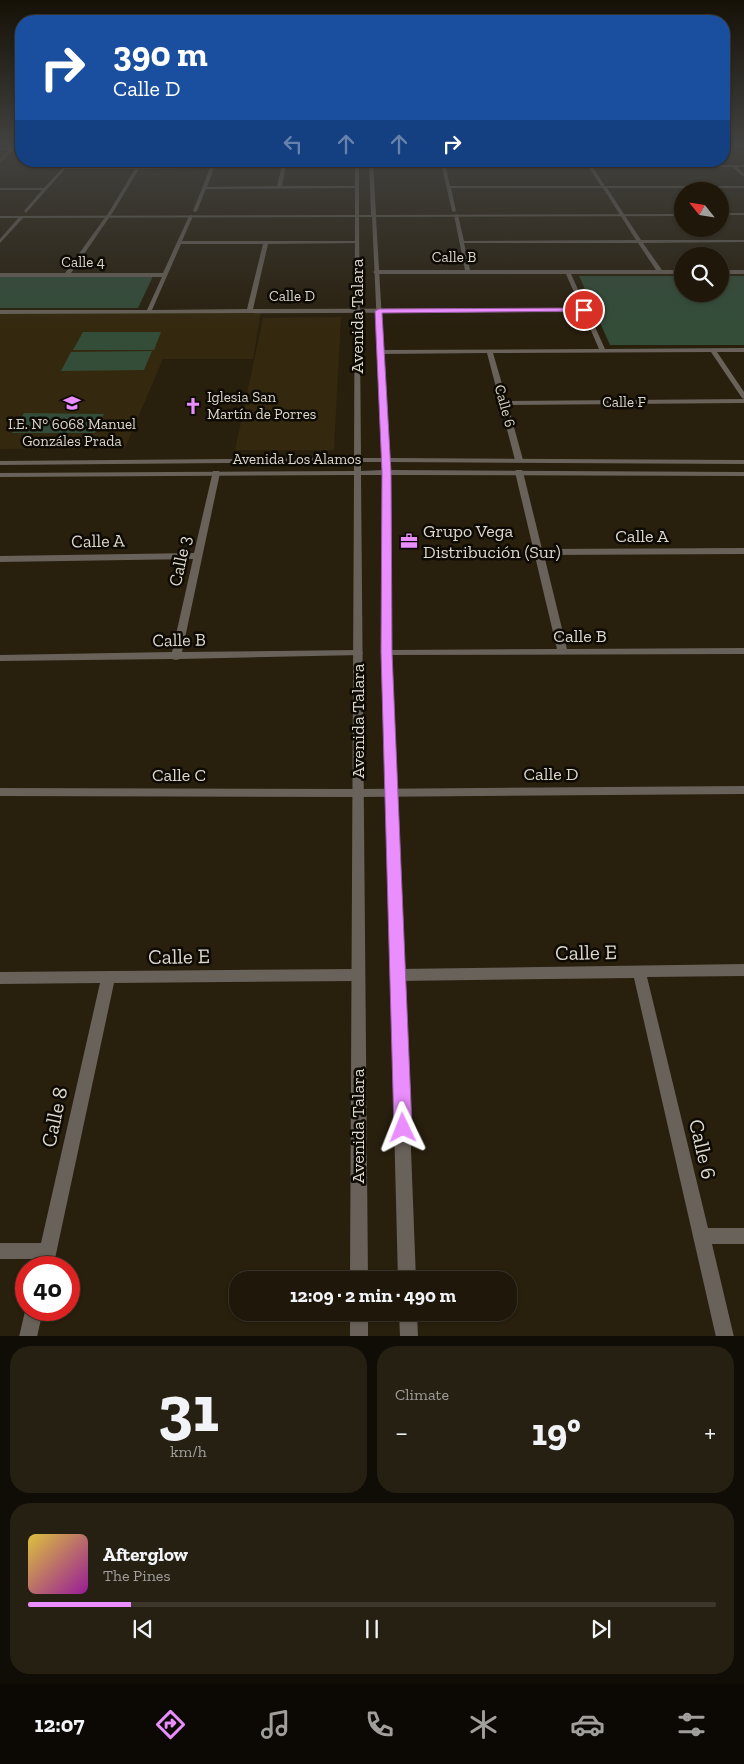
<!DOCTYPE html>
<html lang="en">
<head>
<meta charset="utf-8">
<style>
  :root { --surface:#1e170a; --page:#262013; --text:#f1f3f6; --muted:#a19f9c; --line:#3c362b; --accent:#ea8dfd }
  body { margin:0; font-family:"Zilla Slab",serif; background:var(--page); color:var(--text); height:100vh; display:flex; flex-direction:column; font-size:19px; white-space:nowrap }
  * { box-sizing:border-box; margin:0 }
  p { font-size:16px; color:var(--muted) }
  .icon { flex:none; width:28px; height:28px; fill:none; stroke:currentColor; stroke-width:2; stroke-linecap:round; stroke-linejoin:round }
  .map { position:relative; height:1336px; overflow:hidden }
  .panel { display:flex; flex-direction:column; gap:10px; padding:10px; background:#100d06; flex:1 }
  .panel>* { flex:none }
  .hud { position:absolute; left:15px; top:15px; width:715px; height:152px; border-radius:20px; box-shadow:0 1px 4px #0004,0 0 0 1px var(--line); background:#1a4fa0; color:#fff; overflow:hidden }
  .needle { width:32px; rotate:300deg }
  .controls { position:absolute; left:674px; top:182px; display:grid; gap:10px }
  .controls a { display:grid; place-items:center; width:55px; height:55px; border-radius:50%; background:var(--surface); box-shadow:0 1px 4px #0004,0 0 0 1px var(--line); font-size:25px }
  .speed { position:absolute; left:15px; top:1256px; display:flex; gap:10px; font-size:25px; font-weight:700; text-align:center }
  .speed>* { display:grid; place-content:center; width:65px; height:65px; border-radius:50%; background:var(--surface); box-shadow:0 1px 4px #0004,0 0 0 1px var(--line); line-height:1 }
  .speed .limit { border:8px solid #d22; background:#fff; color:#111 }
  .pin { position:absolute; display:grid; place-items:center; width:42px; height:42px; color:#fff; margin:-21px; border:2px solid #fff; border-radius:50%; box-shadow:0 1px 5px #0007 }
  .me { position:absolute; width:55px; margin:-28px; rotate:358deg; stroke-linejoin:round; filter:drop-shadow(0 0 4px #0008) }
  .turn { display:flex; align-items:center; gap:18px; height:105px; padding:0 15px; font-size:22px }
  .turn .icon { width:65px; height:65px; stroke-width:2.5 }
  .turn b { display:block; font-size:35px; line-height:42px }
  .lanes { display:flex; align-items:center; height:48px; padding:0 15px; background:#0003; justify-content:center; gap:25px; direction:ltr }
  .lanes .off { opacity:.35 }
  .big { font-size:38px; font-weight:700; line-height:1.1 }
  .panel .tile { flex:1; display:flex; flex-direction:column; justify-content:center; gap:8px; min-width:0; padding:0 18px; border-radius:20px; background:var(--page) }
  .panel .dial { align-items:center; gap:0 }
  .dial b { font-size:65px; line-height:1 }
  .song { display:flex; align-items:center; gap:15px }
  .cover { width:60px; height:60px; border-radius:8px; background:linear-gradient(135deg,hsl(50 70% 55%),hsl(300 70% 35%)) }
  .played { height:5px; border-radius:2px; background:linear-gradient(90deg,var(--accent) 15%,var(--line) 15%) }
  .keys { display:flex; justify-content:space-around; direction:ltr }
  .heat { display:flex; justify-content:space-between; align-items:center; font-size:28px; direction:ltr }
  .panel .tiles { flex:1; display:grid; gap:10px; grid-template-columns:1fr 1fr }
  .tile:last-child { grid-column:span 2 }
  .trip { position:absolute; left:229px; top:1271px; width:288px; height:50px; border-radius:20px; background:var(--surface); box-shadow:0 1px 4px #0004,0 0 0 1px var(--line); font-weight:700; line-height:50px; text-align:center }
  .menu { display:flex; height:80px; justify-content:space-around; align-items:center; background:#0c0904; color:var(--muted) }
  .menu .icon { width:35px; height:35px }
  .menu .on { color:var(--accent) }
  .menu b { font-size:22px; color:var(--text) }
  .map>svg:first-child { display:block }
  .built { fill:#34280e }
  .green { fill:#334d39 }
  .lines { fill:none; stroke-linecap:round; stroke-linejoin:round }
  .minor { fill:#69625a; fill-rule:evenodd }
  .tertiary { fill:#69625a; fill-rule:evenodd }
  .route { fill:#ea8dfd; stroke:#985ca4 }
  .labels { text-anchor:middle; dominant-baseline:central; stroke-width:5; stroke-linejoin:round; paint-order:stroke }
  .far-street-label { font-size:15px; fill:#ddd7cc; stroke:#0e0a04 }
  .far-poi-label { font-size:15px; fill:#ddd7cc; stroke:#0e0a04; text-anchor:start }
  .street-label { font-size:18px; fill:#ddd7cc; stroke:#0e0a04 }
  .poi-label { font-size:18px; fill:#ddd7cc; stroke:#0e0a04; text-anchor:start }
  .near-street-label { font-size:21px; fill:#ddd7cc; stroke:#0e0a04 }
</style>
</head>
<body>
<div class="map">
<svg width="744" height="1337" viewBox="0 0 744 1337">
  <rect width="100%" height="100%" fill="#281f0d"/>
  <!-- built -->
  <g class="built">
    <polygon points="261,312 253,359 163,359 125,448 0,449 0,314"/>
    <polygon points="341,317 334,450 235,450 263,318"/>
  </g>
  <!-- green -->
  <g class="green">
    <polygon points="75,161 208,161 206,166 71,167"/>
    <polygon points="521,161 655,161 658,165 522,164"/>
    <polygon points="153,276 138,308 0,308 0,277"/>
    <polygon points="579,276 682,276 682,294 720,294 720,276 744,276 744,345 610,345"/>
    <polygon points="83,332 161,332 154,350 73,350"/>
    <polygon points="152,351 144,370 61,371 71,352"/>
    <polygon points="24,413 104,414 95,433 12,433"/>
  </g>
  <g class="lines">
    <!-- minor -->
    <g class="minor">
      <rect x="724" y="146" width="20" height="2"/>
      <polygon points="0,148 21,148 21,150 13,150 0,162 0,159 9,150 0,150"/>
      <path d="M213,161L216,162L207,187L277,186L283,161H287L282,186H357L359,187L357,188L206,189L197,211L195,212L193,211L210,168L139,169L113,212L71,273H163L189,216L191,215L193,216L182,241H357L359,242L357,243L268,244L253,309L581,308L566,274H376L373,272L376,270H465L454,215L456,214L458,215L464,241L636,240L603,188H451L456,211L454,212L452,211L442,168L370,167L744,165V167H737L744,174V177L732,167L593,168L605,186H744V188H607L641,240H744V242L643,243L662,270H682V274H571L605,349L744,348V352H717L744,392V403L508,405L523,460L519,462L515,460L487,353L380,354L377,352L380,350L599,349L583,312L0,314V310H147L162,277H0V273H65L109,212L135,169H65L26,213L24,211L42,190H0V188H44L67,163L69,164L67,167L211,166ZM446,168H589L601,186H450ZM464,243H638L656,270H470ZM181,244H263L247,309L152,310ZM711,352L742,398L744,399L507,401L493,353Z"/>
      <polygon points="20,216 24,217 0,243 0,239"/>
      <rect x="720" y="270" width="24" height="4"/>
      <polygon points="516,470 522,470 523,472 542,549 744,548 744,554 544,555 567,649 744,648 744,654 384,655 382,653 384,651 387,650 557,649 515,472"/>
      <polygon points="213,471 219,471 220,473 182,652 358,650 361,651 363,653 361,655 180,659 176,660 172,659 0,661 0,655 172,652 193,559 0,562 0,556 194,553"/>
      <polygon points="744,786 744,794 358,797 0,796 0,788 358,789"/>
      <polygon points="744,964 744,976 647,977 708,1228 744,1228 744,1244 712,1244 734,1337 716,1337 634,978 398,981 393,979 391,975 393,971 398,969"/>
      <polygon points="358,969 363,971 365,975 363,979 358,981 114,983 53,1268 36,1268 37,1259 0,1259 0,1243 41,1243 100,983 0,984 0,972"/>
      <polygon points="26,1307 26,1310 43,1310 37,1337 19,1337"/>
    </g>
    <!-- tertiary -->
    <g class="tertiary">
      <path d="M355,161H359V215H371L369,161H373L376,215L682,214V216L376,217L390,458L744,460V464L390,462L391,470L744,472V476L391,475L392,653L416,1280H398L382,653L383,475H361L368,1280H350L354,475L0,477V473L354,471V462L0,465V461L354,458L355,217L0,218V216L355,215ZM359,217H372L383,458H361ZM361,462H383V470L361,471Z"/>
      <rect x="720" y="213" width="24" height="2"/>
      <rect x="350" y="1312" width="18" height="25"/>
      <polygon points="399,1312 417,1312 418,1337 400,1337"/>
    </g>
  </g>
  <!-- sky -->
  <linearGradient id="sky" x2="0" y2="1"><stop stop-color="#161107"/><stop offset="0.44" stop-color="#424240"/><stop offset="1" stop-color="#424240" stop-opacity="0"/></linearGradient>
  <rect width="744" height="331" fill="url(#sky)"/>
  <!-- route -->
  <polygon class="route" points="584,308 588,310 587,311 382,313 391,472 392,652 412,1128 409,1134 403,1137 397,1134 394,1128 381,652 382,472 375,311 379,309"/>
  <!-- icons -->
  <defs>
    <g id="school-bare" transform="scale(1.35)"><path d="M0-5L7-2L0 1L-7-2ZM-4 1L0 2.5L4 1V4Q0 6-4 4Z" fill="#ea8dfd" stroke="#0e0a04" stroke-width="2.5" paint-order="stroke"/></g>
    <g id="church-bare" transform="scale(1.35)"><path d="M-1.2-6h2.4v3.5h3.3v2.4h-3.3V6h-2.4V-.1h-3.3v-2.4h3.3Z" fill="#ea8dfd" stroke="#0e0a04" stroke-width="2.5" paint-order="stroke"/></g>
    <g id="office-bare" transform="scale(1.35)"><path d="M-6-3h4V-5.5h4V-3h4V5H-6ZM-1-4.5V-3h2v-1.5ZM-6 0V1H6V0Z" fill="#ea8dfd" stroke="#0e0a04" stroke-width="2.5" paint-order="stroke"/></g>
  </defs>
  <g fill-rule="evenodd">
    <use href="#school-bare" x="72" y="403"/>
    <use href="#church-bare" x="193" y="406"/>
    <use href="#office-bare" x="409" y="541"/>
  </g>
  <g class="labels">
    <!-- far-street labels -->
    <g class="far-street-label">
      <text x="454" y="257">Calle B</text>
      <text x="83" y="262">Calle 4</text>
      <text x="292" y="296">Calle D</text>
      <text x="624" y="402">Calle F</text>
      <text transform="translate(505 406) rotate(75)">Calle 6</text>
      <text x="297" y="459">Avenida Los Alamos</text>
    </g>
    <!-- far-poi labels -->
    <g class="far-poi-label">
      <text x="207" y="397">Iglesia San<tspan x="207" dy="17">Martín de Porres</tspan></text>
      <text x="72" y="424" text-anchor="middle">I.E. N° 6068 Manuel<tspan x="72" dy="17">Gonzáles Prada</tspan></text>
    </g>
    <!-- street labels -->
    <g class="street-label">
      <text transform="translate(357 316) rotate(-90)">Avenida Talara</text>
      <text x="642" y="536">Calle A</text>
      <text transform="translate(98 541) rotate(-1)">Calle A</text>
      <text transform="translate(180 561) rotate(-78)">Calle 3</text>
      <text x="580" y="636">Calle B</text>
      <text transform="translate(179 640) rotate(-1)">Calle B</text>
      <text transform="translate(358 721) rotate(-90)">Avenida Talara</text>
      <text x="551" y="774">Calle D</text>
      <text x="179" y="775">Calle C</text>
      <text transform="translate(358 1126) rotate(-90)">Avenida Talara</text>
    </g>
    <!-- poi labels -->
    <g class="poi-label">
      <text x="423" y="531">Grupo Vega<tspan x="423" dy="21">Distribución (Sur)</tspan></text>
    </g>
    <!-- near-street labels -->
    <g class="near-street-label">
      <text transform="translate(586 952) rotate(-1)">Calle E</text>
      <text transform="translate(179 956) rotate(-1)">Calle E</text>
      <text transform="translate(54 1117) rotate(-78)">Calle 8</text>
      <text transform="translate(703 1149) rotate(77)">Calle 6</text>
    </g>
  </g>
</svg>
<div class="controls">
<a><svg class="needle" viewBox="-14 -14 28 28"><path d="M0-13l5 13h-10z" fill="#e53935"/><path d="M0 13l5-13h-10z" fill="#a19f9c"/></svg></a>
<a><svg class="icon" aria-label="search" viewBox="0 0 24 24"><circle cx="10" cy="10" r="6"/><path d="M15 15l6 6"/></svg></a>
</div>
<div class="speed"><div class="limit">40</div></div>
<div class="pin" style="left:584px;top:310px;background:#d93025"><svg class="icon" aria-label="arrive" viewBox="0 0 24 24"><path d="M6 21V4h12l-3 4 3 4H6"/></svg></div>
<svg class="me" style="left:403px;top:1128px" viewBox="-20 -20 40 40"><path d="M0-17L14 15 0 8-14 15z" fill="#ea8dfd" stroke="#fff" stroke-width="4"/></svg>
<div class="trip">12:09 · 2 min · 490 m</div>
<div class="hud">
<div class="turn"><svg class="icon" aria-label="right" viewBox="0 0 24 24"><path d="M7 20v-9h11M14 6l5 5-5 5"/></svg><div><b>390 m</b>Calle D</div></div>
<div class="lanes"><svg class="icon off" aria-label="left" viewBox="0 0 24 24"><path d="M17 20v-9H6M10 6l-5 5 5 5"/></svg><svg class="icon off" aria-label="ahead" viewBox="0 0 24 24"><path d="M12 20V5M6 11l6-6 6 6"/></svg><svg class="icon off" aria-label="ahead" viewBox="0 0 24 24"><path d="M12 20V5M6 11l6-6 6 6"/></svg><svg class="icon" aria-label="right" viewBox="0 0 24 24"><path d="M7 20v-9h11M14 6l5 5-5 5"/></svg></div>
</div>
</div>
<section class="panel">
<div class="tiles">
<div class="tile dial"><b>31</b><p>km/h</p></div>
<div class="tile"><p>Climate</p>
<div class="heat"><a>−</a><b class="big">19°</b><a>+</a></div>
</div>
<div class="tile">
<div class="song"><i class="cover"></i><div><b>Afterglow</b><p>The Pines</p></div></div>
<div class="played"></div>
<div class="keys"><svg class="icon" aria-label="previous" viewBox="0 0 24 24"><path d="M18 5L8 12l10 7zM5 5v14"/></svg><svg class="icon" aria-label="pause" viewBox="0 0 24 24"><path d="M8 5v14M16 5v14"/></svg><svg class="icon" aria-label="next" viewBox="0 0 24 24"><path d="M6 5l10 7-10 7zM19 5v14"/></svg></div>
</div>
</div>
</section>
<nav class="menu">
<b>12:07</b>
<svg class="icon on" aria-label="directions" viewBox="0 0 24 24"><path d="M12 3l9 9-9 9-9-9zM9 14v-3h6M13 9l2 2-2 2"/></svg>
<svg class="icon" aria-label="music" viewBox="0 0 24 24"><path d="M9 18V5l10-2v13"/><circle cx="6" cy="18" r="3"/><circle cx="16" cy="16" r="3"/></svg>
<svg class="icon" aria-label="phone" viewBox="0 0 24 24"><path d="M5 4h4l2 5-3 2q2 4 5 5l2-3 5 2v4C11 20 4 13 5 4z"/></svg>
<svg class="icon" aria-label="climate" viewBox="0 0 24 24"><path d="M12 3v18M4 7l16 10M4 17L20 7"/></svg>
<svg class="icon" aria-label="car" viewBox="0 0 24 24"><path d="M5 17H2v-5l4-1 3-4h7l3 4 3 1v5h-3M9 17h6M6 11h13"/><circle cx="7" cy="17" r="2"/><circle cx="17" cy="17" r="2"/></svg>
<svg class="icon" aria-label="filters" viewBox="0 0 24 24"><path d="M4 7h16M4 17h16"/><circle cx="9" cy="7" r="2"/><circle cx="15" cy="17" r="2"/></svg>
</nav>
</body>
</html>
